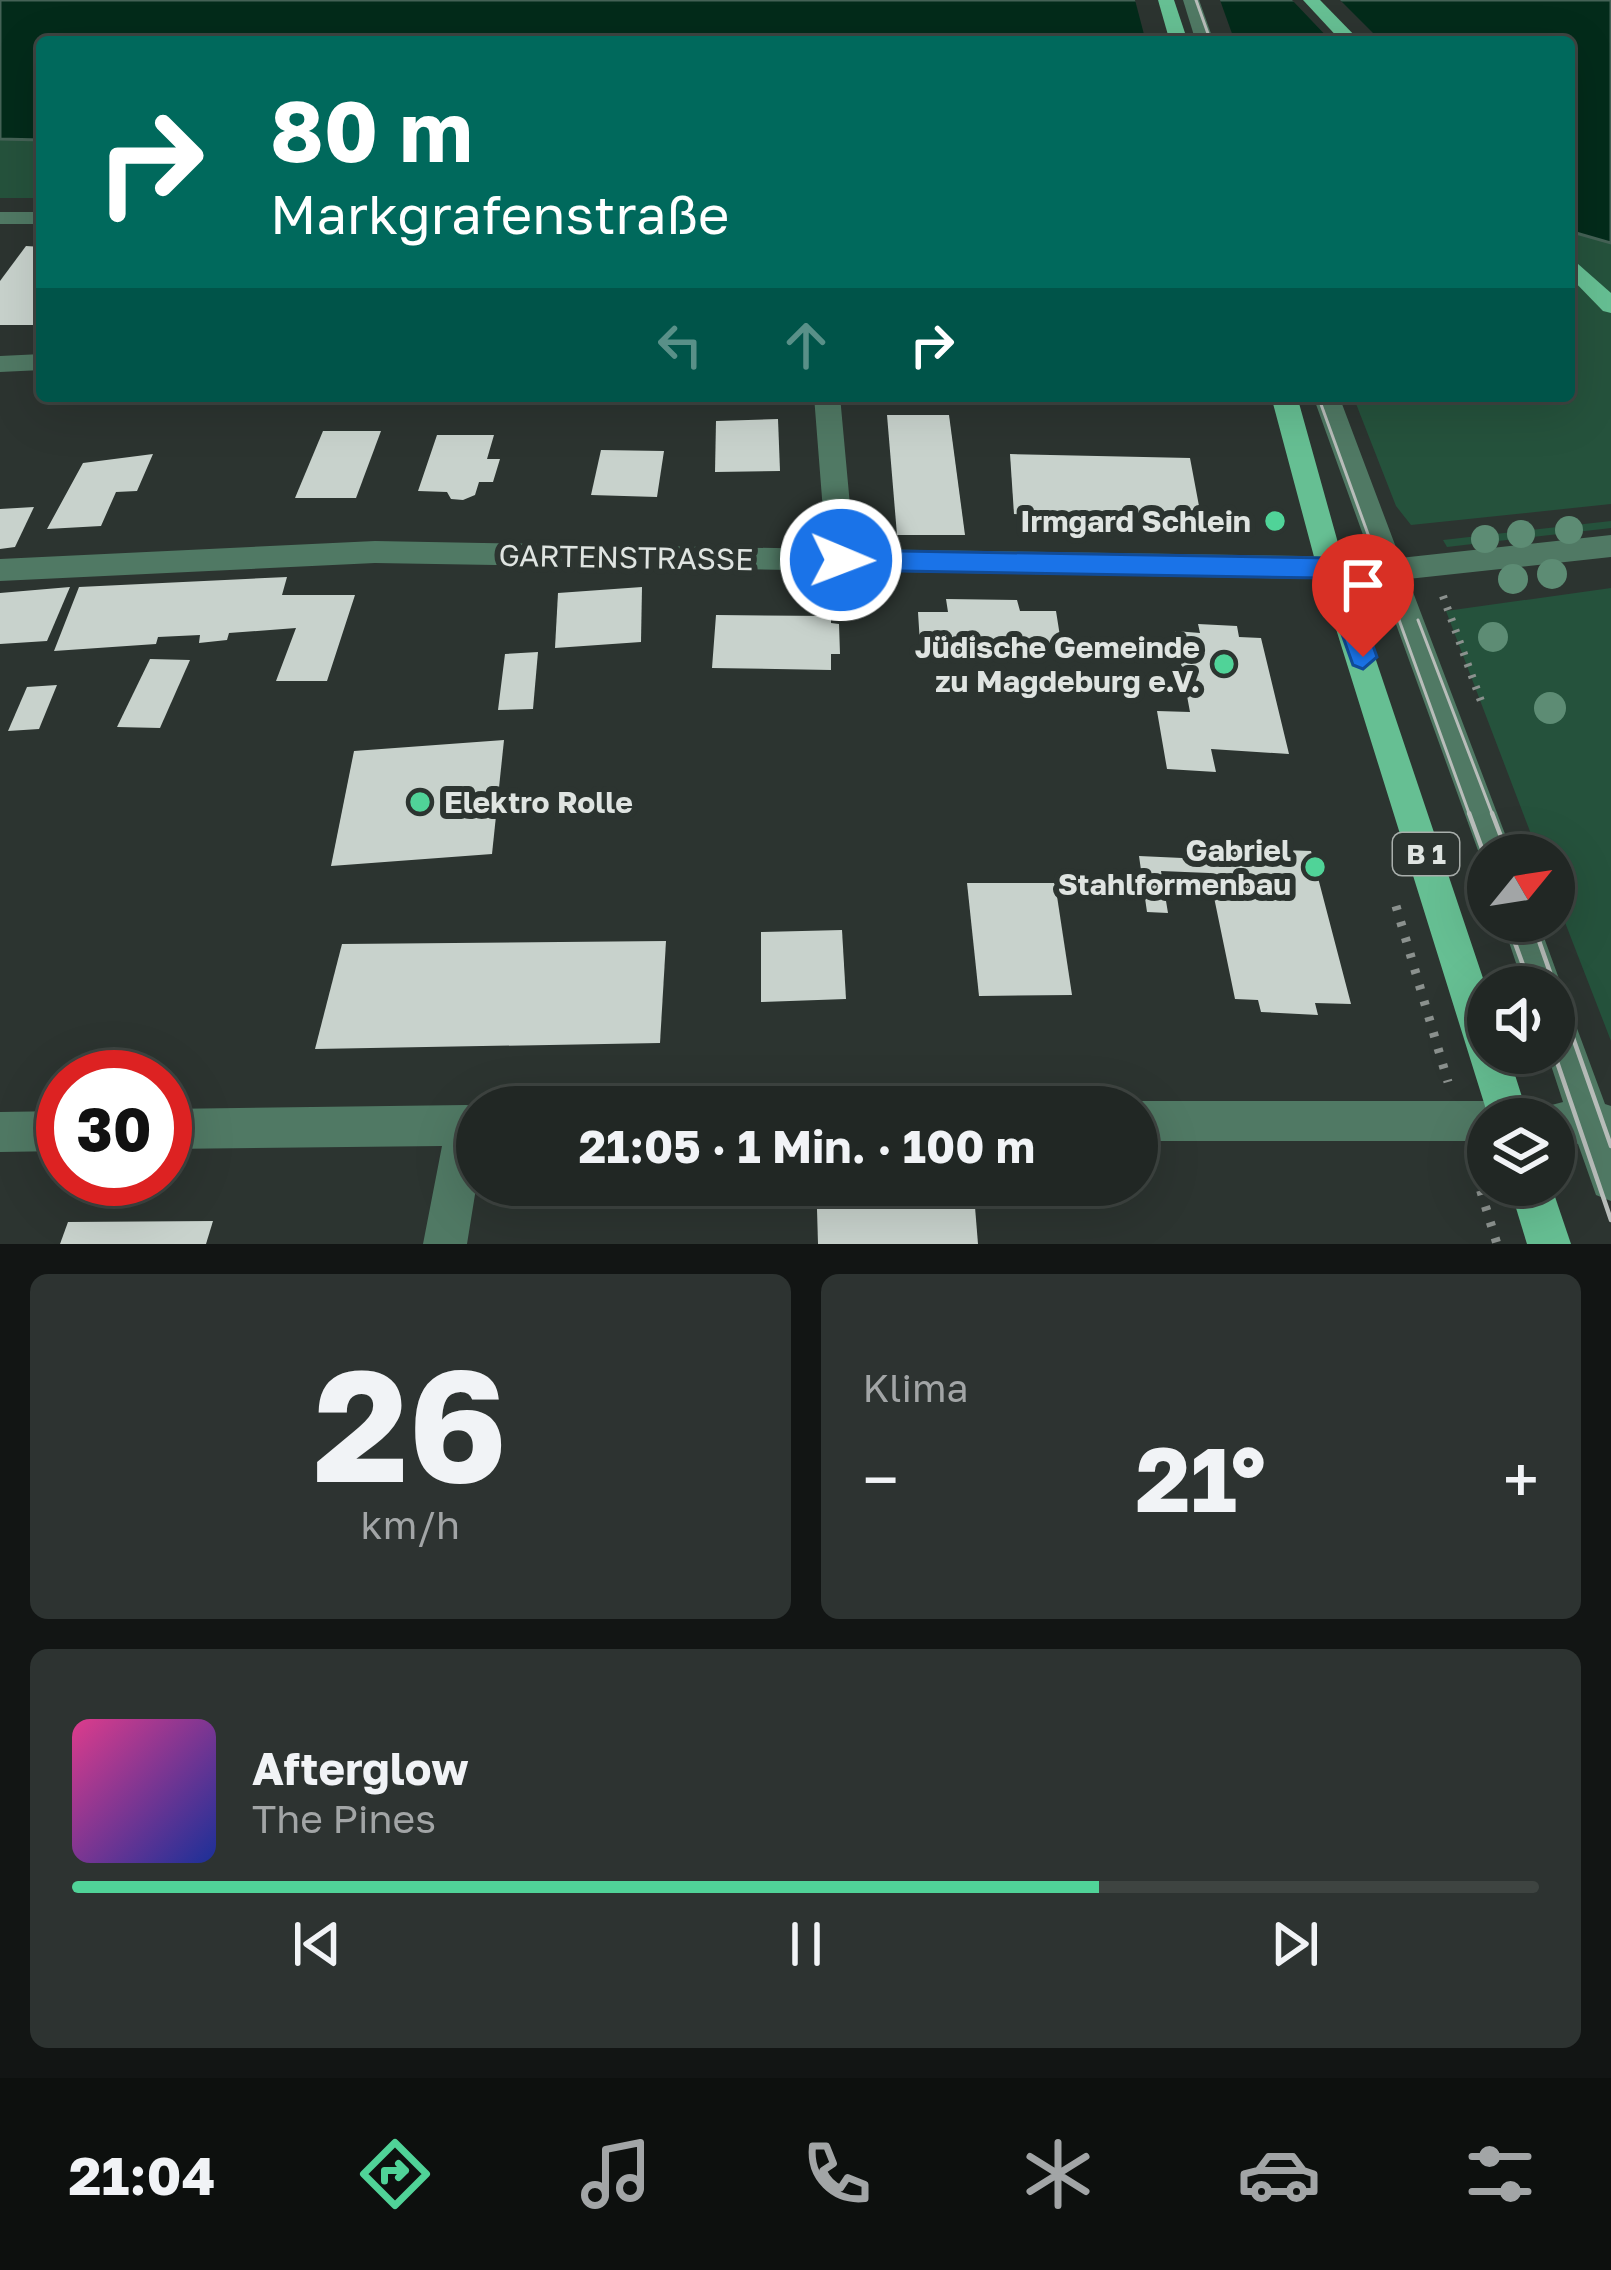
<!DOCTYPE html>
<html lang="de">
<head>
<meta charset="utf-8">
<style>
  :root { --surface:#212724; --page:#2d3331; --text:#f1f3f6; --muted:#a2a5a6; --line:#3e4441; --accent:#50d398 }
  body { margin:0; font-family:"Golos Text",sans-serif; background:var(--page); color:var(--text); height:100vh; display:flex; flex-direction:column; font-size:45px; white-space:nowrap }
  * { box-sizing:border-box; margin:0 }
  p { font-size:39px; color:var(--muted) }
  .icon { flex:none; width:66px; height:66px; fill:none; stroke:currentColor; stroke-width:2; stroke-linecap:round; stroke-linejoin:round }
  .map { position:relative; height:1244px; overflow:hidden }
  .sheet { display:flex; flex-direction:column; gap:30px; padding:30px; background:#121514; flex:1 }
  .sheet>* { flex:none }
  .banner { position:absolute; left:36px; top:36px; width:1539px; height:366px; border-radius:12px; box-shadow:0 12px 48px #0002,0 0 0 3px var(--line); background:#00695c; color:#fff; overflow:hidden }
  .needle { width:78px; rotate:60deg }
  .fabs { position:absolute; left:1467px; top:834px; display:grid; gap:24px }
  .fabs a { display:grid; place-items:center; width:108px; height:108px; border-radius:50%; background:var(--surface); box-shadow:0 12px 48px #0002,0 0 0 3px var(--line); font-size:60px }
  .speed { position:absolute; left:36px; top:1050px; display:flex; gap:24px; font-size:60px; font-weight:700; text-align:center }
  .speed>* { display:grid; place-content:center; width:156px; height:156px; border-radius:50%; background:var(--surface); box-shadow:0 12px 48px #0002,0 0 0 3px var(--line); line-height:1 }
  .speed .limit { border:18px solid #d22; background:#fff; color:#111 }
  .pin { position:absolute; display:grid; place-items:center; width:102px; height:102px; color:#fff; margin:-123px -51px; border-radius:50% 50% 50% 0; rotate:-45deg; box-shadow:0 0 12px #0007 }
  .pin .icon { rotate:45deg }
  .me { position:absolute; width:132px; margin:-66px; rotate:91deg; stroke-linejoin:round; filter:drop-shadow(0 0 9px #0008) }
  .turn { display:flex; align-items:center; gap:42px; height:252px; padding:0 36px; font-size:54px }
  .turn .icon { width:156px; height:156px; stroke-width:2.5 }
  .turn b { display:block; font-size:84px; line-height:102px }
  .lanes { display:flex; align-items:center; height:114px; padding:0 36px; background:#0003; justify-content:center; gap:60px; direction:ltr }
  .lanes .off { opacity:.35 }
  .big { font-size:90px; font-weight:700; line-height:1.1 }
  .sheet .card { flex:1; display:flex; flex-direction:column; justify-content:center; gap:18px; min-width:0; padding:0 42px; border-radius:18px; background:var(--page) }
  .sheet .dial { align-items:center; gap:0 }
  .dial b { font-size:156px; line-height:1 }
  .song { display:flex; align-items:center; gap:36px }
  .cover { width:144px; height:144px; border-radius:18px; background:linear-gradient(135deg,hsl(330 70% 55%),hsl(230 70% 35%)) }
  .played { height:12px; border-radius:6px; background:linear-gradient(90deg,var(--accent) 70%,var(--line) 70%) }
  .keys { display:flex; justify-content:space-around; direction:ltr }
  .heat { display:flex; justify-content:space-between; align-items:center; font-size:66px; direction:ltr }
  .sheet .tiles { flex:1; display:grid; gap:30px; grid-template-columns:1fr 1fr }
  .card:last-child { grid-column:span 2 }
  .trip { position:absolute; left:456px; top:1086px; width:702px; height:120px; border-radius:60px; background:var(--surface); box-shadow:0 12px 48px #0002,0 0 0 3px var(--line); font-weight:700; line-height:120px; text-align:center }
  .tabs { display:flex; height:192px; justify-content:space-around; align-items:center; background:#0d100e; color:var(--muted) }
  .tabs .icon { width:84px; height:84px }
  .tabs .current { color:var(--accent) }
  .tabs b { font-size:54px; color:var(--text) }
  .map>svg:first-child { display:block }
  .green { fill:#25523c }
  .water { fill:#032b1a; stroke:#456256; stroke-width:3 }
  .pier { fill:#2c3430 }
  .building { fill:#c8d2cc }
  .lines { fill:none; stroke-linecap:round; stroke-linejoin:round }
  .path-far1 { stroke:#8b918e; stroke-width:8; stroke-dasharray:3 9; stroke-linecap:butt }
  .path { stroke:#8b918e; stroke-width:9; stroke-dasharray:4.5 12; stroke-linecap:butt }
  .minor { fill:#507964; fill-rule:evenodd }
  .major { fill:#66bf93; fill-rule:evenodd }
  .tram-far1 { stroke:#b8bdba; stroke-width:3 }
  .tram { stroke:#b8bdba; stroke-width:4.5 }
  .tree { fill:#5d8c74 }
  .route { fill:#1a73e8; stroke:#114b97; stroke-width:3 }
  .poi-dot { fill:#50d398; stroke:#2c3430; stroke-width:4.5 }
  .labels { text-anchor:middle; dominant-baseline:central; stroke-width:12; stroke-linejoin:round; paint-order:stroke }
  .shield { fill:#2c3430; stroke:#a9afac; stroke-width:3 }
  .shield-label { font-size:27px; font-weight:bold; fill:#dfe4e1 }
  .poi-label { font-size:30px; font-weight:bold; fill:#dfe4e1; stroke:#2c3430; text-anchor:end }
  .street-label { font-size:30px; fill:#dfe4e1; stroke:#2c3430 }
</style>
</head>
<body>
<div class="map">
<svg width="1611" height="1244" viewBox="0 0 1611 1244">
  <rect width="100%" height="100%" fill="#2c3430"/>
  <!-- green -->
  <g class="green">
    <polygon points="0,139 42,140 42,198 0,198"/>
    <polygon points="1569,231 1611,243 1611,504 1411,525 1396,506 1353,396 1569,396"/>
    <polygon points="1611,521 1611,528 1447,547 1443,540"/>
    <polygon points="1611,588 1611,1041 1554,894 1554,855 1539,855 1446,611"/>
  </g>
  <!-- water -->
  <polygon class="water" points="0,0 1611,0 1611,243 1569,231 1569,42 42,42 42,140 0,139"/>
  <!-- pier -->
  <g class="pier">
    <polygon points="1135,0 1220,0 1235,42 1146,42"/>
    <polygon points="1292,0 1340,0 1382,42 1332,42"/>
  </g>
  <!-- building -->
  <g class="building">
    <polygon points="26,246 42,247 42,325 0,325 0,281"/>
    <polygon points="887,415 949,415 965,535 897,535"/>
    <polygon points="778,419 780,471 715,472 716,421"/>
    <polygon points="323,431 381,431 356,498 295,498"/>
    <polygon points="437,435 494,435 487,459 500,459 493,482 479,482 475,495 463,500 451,499 447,492 418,491"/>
    <polygon points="601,450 664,451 657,497 591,495"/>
    <polygon points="153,454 137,491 116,492 101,526 47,529 83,463"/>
    <polygon points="1010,454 1190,458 1202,522 1014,514"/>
    <polygon points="34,507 15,547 0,549 0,509"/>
    <polygon points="287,577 282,595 355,595 327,681 276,681 296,628 229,633 227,640 199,643 200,635 158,637 156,644 54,651 79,587"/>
    <polygon points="70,587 47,641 0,644 0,593"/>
    <polygon points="642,587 641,642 555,648 558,593"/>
    <polygon points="946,599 1017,600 1020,611 1056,611 1062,649 1025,649 1027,661 951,661 950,644 920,644 918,612 948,612"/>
    <polygon points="716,615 831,616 831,623 839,624 840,654 831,654 831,670 712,668"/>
    <polygon points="1198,624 1237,626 1239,637 1261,638 1289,754 1211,749 1216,772 1167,769 1157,711 1190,712 1175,631 1200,633"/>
    <polygon points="538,652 533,709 498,710 505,654"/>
    <polygon points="150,659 190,660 160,728 117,727"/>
    <polygon points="57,685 39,729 8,731 27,687"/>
    <polygon points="504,740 492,854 331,866 354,751"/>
    <polygon points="1201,847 1311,851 1351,1004 1315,1003 1318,1015 1261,1012 1258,1000 1235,999 1209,873 1161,871 1168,913 1147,912 1139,856 1204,859"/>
    <polygon points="967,883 1055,883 1072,995 979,996"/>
    <polygon points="842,930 846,999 761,1002 761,932"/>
    <polygon points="666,941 660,1043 315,1049 342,944"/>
    <polygon points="975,1207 978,1244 818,1244 817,1209"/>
    <polygon points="213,1221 206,1244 60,1244 68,1222"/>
  </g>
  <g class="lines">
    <!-- path-far1 -->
    <polyline class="path-far1" points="1443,596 1481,701"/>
    <!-- path -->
    <g class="path">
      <polyline points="1396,906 1448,1082"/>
      <polyline points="1471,1159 1497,1244"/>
    </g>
    <!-- minor -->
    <g class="minor">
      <polygon points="1183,0 1199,0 1214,42 1196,42"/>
      <rect x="0" y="212" width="42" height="12"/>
      <polygon points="42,354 42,370 0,372 0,356"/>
      <polygon points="814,396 840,396 854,549 1371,557 1313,396 1339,396 1400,558 1611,535 1611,557 1408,579 1513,855 1488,855 1488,868 1484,867 1380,580 375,563 0,581 0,559 375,541 826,549"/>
      <polygon points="1502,921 1538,921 1562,987 1557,1000 1568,1004 1605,1104 1611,1106 1611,1201 1596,1195 1578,1144 1554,1142 1554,1119 1535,1119 1540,1108 1563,1102 1547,1053 1554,1053 1554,987 1524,987"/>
      <polygon points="1137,1101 1488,1101 1502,1107 1508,1119 1488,1119 1488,1141 1137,1141 1137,1107 1122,1107"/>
      <polygon points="466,1105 483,1107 477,1107 477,1182 467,1244 423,1244 442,1146 165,1149 165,1109"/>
      <polygon points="63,1111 63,1151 0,1152 0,1112"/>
    </g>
    <!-- major -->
    <g class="major">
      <polygon points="1158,0 1174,0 1188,42 1170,42"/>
      <polygon points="1303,0 1320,0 1361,42 1342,42"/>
      <polygon points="1569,256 1611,293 1611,313 1603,311 1569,276"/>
      <polygon points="1271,396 1297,396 1345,568 1488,993 1488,1053 1508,1053 1529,1119 1489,1119 1317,568"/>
      <polygon points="1509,1185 1551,1185 1571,1244 1527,1244"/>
    </g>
    <!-- tram-far1 -->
    <g class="tram-far1">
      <polyline points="1196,0 1211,42"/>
      <polyline points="1318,396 1470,816"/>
      <polyline points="1418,620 1493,816"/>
    </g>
    <!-- tram -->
    <g class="tram">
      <polyline points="1469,813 1488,865"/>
      <polyline points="1492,813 1508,855"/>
      <polyline points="1507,921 1531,987"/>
      <polyline points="1532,921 1611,1146"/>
      <polyline points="1554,1053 1611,1220"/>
    </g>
  </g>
  <!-- trees -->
  <g class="tree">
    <circle cx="1569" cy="530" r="14"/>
    <circle cx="1521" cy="534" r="14"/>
    <circle cx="1485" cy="539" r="14"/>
    <circle cx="1552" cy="574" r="15"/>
    <circle cx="1513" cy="579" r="15"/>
    <circle cx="1493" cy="637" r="15"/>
    <circle cx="1550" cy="708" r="16"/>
  </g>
  <!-- route -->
  <polygon class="route" points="841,550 1331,558 1345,568 1377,657 1363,669 1353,665 1322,578 841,570 828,560"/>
  <!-- markers -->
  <g class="poi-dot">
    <circle cx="1275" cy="521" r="12"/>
    <circle cx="1224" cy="664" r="12"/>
    <circle cx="420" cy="802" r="12"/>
    <circle cx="1315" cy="867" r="12"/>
  </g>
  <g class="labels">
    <!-- shield labels -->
    <rect class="shield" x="1393" y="833" width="66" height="42" rx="9"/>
    <g class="shield-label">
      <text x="1426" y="854">B 1</text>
    </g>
    <!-- poi labels -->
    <g class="poi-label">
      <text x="1251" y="521">Irmgard Schlein</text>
      <text x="1200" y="647">Jüdische Gemeinde<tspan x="1200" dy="34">zu Magdeburg e.V.</tspan></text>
      <text x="444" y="802" text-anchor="start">Elektro Rolle</text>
      <text x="1291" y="850">Gabriel<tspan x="1291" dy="34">Stahlformenbau</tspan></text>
    </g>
    <!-- street labels -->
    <g class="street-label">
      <text transform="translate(626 557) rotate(1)">GARTENSTRASSE</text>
    </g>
  </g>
</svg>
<div class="fabs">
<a><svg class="needle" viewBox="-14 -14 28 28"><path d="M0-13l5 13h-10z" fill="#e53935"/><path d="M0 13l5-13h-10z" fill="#a2a5a6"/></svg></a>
<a><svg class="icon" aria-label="sound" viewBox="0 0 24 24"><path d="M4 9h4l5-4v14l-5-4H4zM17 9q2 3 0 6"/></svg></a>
<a><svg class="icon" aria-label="layers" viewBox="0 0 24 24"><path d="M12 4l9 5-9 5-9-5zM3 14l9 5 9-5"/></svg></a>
</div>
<div class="speed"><div class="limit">30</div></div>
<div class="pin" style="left:1363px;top:657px;background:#d93025"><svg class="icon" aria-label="arrive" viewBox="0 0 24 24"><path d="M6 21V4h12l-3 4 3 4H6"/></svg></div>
<svg class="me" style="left:841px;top:560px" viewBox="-20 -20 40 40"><circle r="17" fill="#1a73e8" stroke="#fff" stroke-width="3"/><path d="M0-11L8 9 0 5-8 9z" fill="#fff"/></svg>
<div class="trip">21:05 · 1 Min. · 100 m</div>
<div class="banner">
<div class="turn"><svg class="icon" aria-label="right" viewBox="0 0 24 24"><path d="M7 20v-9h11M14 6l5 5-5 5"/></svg><div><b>80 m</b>Markgrafenstraße</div></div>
<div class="lanes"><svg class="icon off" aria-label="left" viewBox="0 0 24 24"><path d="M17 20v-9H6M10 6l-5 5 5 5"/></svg><svg class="icon off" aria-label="ahead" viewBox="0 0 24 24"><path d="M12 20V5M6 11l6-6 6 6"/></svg><svg class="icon" aria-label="right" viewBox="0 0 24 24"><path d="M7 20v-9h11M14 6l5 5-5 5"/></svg></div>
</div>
</div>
<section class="sheet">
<div class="tiles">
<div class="card dial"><b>26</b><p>km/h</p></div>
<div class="card"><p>Klima</p>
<div class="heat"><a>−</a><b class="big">21°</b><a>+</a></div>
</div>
<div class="card">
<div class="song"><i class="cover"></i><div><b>Afterglow</b><p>The Pines</p></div></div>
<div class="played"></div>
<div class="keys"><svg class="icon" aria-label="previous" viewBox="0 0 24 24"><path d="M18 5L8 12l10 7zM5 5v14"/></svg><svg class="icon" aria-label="pause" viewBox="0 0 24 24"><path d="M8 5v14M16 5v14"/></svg><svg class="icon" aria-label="next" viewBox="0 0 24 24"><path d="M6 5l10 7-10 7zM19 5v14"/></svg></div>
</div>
</div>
</section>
<nav class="tabs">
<b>21:04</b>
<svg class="icon current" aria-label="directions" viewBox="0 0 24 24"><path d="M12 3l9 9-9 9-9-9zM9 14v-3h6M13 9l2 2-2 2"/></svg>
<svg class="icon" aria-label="music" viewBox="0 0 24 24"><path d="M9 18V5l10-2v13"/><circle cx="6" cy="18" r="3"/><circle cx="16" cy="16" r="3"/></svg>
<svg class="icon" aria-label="phone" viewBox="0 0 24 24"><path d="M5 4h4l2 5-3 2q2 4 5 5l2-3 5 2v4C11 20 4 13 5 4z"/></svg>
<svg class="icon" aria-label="climate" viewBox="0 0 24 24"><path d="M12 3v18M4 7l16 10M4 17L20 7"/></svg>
<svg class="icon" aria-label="car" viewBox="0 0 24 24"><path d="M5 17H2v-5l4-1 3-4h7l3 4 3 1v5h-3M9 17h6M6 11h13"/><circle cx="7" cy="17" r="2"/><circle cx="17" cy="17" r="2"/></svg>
<svg class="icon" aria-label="filters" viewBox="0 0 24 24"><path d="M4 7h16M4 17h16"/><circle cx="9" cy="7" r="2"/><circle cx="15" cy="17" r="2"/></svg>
</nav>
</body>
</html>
